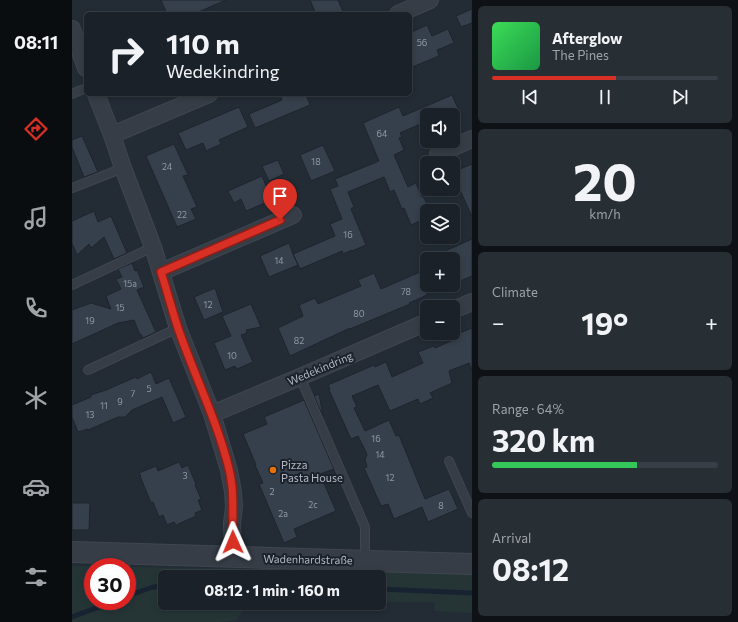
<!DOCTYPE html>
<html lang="en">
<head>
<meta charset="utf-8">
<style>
  :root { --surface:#1a2128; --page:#272e34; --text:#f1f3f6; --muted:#9fa3a8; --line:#383e45; --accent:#d93025 }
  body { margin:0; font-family:Commissioner,sans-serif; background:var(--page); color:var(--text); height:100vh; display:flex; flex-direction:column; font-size:15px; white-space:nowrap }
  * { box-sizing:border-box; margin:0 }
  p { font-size:13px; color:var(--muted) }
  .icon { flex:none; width:22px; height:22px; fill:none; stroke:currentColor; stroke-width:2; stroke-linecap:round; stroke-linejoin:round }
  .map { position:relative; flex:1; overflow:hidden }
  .details { display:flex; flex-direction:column; gap:6px; padding:6px; background:#0e1216; width:266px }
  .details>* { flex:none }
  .top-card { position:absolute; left:12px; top:12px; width:328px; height:84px; border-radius:6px; box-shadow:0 2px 6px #0003,0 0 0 1px var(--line); background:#1a2128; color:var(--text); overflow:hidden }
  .tools { position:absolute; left:348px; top:108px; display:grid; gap:8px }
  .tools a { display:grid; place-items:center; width:40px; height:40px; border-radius:6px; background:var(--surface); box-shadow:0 2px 6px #0003,0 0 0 1px var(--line); font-size:20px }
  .speed { position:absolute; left:12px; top:558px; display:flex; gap:8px; font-size:20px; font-weight:700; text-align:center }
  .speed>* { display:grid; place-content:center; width:52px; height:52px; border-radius:50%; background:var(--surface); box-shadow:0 2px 6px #0003,0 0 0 1px var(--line); line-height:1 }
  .speed .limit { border:6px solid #d22; background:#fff; color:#111 }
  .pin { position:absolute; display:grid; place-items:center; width:34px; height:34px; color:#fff; margin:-41px -17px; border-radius:50% 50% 50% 0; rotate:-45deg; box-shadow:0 0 4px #0007 }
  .pin .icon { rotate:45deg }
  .me { position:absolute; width:44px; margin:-22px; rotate:359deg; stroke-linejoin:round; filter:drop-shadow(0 0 3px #0008) }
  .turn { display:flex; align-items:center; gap:14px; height:84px; padding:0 16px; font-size:18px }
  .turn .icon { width:52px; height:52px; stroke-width:2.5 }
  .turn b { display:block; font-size:28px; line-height:34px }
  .big { font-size:30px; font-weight:700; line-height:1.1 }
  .details .widget { flex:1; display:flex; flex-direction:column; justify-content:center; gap:6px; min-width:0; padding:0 14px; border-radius:6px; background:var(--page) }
  .details .dial { align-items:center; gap:0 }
  .dial b { font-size:52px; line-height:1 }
  .song { display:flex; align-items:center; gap:12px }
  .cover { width:48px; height:48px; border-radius:6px; background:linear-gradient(135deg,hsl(130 70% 55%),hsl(140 70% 35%)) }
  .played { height:4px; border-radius:2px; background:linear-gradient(90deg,var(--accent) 55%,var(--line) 55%) }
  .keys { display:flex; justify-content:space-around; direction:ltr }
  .heat { display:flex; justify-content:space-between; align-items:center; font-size:22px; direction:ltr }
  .charge { height:6px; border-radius:3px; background:linear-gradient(90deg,#34c759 64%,var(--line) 0) }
  .trip { position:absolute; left:86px; top:570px; width:228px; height:40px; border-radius:6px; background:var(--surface); box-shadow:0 2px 6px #0003,0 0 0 1px var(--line); font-weight:700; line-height:40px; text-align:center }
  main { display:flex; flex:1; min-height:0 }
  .menu { display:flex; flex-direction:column; width:72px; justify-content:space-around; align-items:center; background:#0a0d10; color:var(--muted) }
  .menu .icon { width:28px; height:28px }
  .menu .on { color:var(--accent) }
  .menu b { font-size:18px; color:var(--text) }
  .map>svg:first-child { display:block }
  .green { fill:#253536; fill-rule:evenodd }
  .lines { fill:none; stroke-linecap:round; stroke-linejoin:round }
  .stream { stroke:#182331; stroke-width:5 }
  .building { fill:#36404c; stroke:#1e242d }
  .service-casing { stroke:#40464f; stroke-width:10 }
  .minor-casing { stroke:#40464f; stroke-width:18 }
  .tertiary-casing { stroke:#40464f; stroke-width:22 }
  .service { stroke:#363d46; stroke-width:8 }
  .minor { stroke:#363d46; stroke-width:16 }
  .tertiary { stroke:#363d46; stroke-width:20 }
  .route-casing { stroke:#8d1f18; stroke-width:10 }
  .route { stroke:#d93025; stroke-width:7 }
  .food-dot { fill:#e8710a; stroke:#1c222b; stroke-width:1.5 }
  .labels { text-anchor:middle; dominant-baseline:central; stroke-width:4; stroke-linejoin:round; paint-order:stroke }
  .number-label { font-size:9px; fill:#9098a2 }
  .street-label { font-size:11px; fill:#b1b8c2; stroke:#1c222b }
  .poi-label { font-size:11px; fill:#b1b8c2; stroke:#1c222b; text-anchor:start }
</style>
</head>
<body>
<main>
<nav class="menu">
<b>08:11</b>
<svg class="icon on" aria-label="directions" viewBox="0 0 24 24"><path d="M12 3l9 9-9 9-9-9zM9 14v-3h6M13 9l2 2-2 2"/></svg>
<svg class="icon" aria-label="music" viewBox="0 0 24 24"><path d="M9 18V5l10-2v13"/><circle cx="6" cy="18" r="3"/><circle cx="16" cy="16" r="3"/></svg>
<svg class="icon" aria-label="phone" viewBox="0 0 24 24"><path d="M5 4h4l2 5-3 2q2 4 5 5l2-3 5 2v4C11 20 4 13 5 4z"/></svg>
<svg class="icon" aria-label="climate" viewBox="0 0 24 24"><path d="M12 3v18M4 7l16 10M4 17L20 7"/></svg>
<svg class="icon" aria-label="car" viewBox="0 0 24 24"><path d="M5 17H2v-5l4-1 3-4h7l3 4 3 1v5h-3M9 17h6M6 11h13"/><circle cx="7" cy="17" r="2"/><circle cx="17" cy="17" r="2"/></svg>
<svg class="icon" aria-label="filters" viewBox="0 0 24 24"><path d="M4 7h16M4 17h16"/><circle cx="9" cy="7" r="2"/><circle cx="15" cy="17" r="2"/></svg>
</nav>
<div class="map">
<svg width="400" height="622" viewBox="0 0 400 622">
  <rect width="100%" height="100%" fill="#232c35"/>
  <!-- green -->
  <path class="green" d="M0,566L400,572V613L363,611L362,602H307V577H93V603H174L165,620L148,622H0ZM21,567H55V601H21Z"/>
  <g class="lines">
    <!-- stream -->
    <g class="stream">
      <polyline points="307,589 400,593"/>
      <polyline points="55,596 81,587 93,586"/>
      <polyline points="0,617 43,601"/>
    </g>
  </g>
  <!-- building -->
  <g class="building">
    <polygon points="89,0 154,0 122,14 95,14"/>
    <polygon points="238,0 266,0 272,14 244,14"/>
    <polygon points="400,9 400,23 389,27 384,16"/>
    <polygon points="355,25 360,36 376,29 382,43 365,50 367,56 338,68 338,33"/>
    <polygon points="208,94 234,94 238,105 183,128 177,114 210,100"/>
    <polygon points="380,95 389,115 355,115 355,121 328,133 330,137 327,138 332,150 322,155 336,187 344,183 350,197 351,196 355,204 355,218 339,225 332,208 330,209 322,190 318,192 312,177 276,192 282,207 279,209 294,245 280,251 280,250 271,254 270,251 228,269 221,254 226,265 197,277 188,256 217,243 221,254 263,236 258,224 270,219 258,189 266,186 263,179 307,161 291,123 327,107 331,116"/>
    <polygon points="167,107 176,127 147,140 149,144 134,151 131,143 114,150 106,133"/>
    <polygon points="10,136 26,172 12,177 0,147 0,140"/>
    <polygon points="102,144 116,175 111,176 125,207 119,209 124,219 105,227 74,156"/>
    <polygon points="251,145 263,171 239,181 228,155"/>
    <polygon points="206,160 212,174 197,181 190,166"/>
    <polygon points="400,164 400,217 381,174 381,172"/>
    <polygon points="190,176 200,200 174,211 169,199 162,203 156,191"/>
    <polygon points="22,211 26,222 39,216 55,253 42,259 32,237 19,248 17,244 5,255 0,243 0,221"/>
    <polygon points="400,239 400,276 381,284 381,259 355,259"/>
    <polygon points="60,263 63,271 65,270 72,287 65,290 84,332 71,338 69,334 68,335 62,320 46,323 0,344 0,310 19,303 39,309 34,296 49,289 44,279 50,277 46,269"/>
    <polygon points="355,269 355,295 337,303 338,304 278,329 278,328 218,356 206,328 231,316 227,305 243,298 246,304 289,286 286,280 302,273 309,289"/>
    <polygon points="143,288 151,312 132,320 122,297"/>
    <polygon points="179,304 189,327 174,330 175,333 169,335 181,362 165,369 163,366 153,370 142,343 159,336 150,316"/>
    <polygon points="400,328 400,370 397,363 377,371 380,383 358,393 361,398 348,404 346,399 318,411 306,385 280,396 285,407 282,408 293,431 317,420 324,436 327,435 353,499 377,489 386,509 356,522 350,507 322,519 316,504 309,506 292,468 295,467 293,459 295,455 293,450 286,436 279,439 257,390 258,389 256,385 302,365 303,367 314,362 320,377 351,363 346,352 362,346 363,348 386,338 385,334"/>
    <polygon points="79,372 84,384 97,378 114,417 101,423 90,397 60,410 53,417 46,417 16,430 16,429 6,432 0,417 0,405 19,397 19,395 34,390 64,377 65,379"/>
    <polygon points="247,394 251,416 242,396"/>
    <polygon points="232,400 262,469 248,474 264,511 222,529 225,537 212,543 187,484 191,483 183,465 184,465 171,434 195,424 192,417"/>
    <polygon points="107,462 110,468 116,465 124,484 123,485 129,499 126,500 130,510 123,513 124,516 104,525 102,522 95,525 91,515 87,517 81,502 79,503 68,476 69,476 67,473 84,466 86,471"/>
    <polygon points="0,503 18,503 17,530 0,530"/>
  </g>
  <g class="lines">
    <!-- service casing -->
    <g class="service-casing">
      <g id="service">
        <polyline points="0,94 14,88"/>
        <polyline points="0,188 51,168"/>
        <polyline points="0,285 81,247"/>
        <polyline points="16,370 106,328"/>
        <polyline points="228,377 293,527 293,560"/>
        <polyline points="377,461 400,513"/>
      </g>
    </g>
    <!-- minor casing -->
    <g class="minor-casing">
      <g id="minor">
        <polyline points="326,14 358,0"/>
        <polyline points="0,29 14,68"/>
        <polyline points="24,94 40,135 51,168 81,247 106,328 140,414 157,470 161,492 162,507 160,523 161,557"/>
        <polyline points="40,135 137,94"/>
        <polyline points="366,154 400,139"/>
        <polyline points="89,272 221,215"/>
        <polyline points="381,310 400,302"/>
        <polyline points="140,414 228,377 355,322"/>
      </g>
    </g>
    <!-- tertiary casing -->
    <g class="tertiary-casing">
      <polyline id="tertiary" points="0,552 400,564"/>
    </g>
    <!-- service -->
    <use href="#service" class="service"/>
    <!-- minor -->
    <use href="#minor" class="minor"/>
    <!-- tertiary -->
    <use href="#tertiary" class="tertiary"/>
  </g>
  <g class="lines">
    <!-- route casing -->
    <g class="route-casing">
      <path id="route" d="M161,542C160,518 163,493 157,469C145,420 122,375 106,328C100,310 95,291 89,272L208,220"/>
    </g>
    <!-- route -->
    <use href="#route" class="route"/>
  </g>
  <!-- markers -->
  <circle class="food-dot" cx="201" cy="470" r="4"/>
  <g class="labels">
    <!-- number labels -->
    <g class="number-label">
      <text x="350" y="42">56</text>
      <text x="310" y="133">64</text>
      <text x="244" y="161">18</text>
      <text x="95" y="166">24</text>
      <text x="110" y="214">22</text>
      <text x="276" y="234">16</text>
      <text x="207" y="260">14</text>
      <text x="58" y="283">15a</text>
      <text x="334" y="291">78</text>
      <text x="136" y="304">12</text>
      <text x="48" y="307">15</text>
      <text x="287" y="313">80</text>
      <text x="18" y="320">19</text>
      <text x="227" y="340">82</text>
      <text x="160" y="355">10</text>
      <text x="77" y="388">5</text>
      <text x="61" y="393">7</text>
      <text x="48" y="401">9</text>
      <text x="32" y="405">11</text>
      <text x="18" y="414">13</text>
      <text x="304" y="438">16</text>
      <text x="308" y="454">14</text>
      <text x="113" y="475">3</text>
      <text x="318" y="477">12</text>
      <text x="200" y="491">2</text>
      <text x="241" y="504">2c</text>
      <text x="369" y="505">8</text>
      <text x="211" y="513">2a</text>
    </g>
    <!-- street labels -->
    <g class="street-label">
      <text transform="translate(248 368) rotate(-23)">Wedekindring</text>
      <text transform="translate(236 559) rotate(1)">Wadenhardstraße</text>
    </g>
    <!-- poi labels -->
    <g class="poi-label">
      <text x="209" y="464">Pizza<tspan x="209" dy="13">Pasta House</tspan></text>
    </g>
  </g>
</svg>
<div class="tools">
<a><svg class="icon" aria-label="sound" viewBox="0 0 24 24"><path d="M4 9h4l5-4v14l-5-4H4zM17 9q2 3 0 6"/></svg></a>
<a><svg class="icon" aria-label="search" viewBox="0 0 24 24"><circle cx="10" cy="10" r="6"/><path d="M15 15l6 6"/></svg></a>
<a><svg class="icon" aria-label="layers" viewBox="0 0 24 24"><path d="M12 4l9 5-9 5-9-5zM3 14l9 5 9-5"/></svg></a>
<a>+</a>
<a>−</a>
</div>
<div class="speed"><div class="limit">30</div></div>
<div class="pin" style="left:208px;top:220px;background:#d93025"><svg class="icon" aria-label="arrive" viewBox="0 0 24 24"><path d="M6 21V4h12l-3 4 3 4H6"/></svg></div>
<svg class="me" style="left:161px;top:542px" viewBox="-20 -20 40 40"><path d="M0-17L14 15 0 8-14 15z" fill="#d93025" stroke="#fff" stroke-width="4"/></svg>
<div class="trip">08:12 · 1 min · 160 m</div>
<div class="top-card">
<div class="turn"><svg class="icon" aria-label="right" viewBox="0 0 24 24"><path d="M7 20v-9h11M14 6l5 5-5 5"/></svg><div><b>110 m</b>Wedekindring</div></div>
</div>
</div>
<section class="details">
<div class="widget">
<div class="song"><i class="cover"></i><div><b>Afterglow</b><p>The Pines</p></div></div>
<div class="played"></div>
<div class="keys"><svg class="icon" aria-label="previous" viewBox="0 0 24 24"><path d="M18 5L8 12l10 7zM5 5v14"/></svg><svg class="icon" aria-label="pause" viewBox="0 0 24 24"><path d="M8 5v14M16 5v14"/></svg><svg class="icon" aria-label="next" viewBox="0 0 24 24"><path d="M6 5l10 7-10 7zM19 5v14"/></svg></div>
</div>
<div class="widget dial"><b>20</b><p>km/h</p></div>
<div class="widget"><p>Climate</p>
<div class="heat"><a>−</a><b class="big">19°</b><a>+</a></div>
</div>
<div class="widget"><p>Range · 64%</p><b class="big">320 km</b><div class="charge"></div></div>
<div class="widget"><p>Arrival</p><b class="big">08:12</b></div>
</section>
</main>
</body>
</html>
